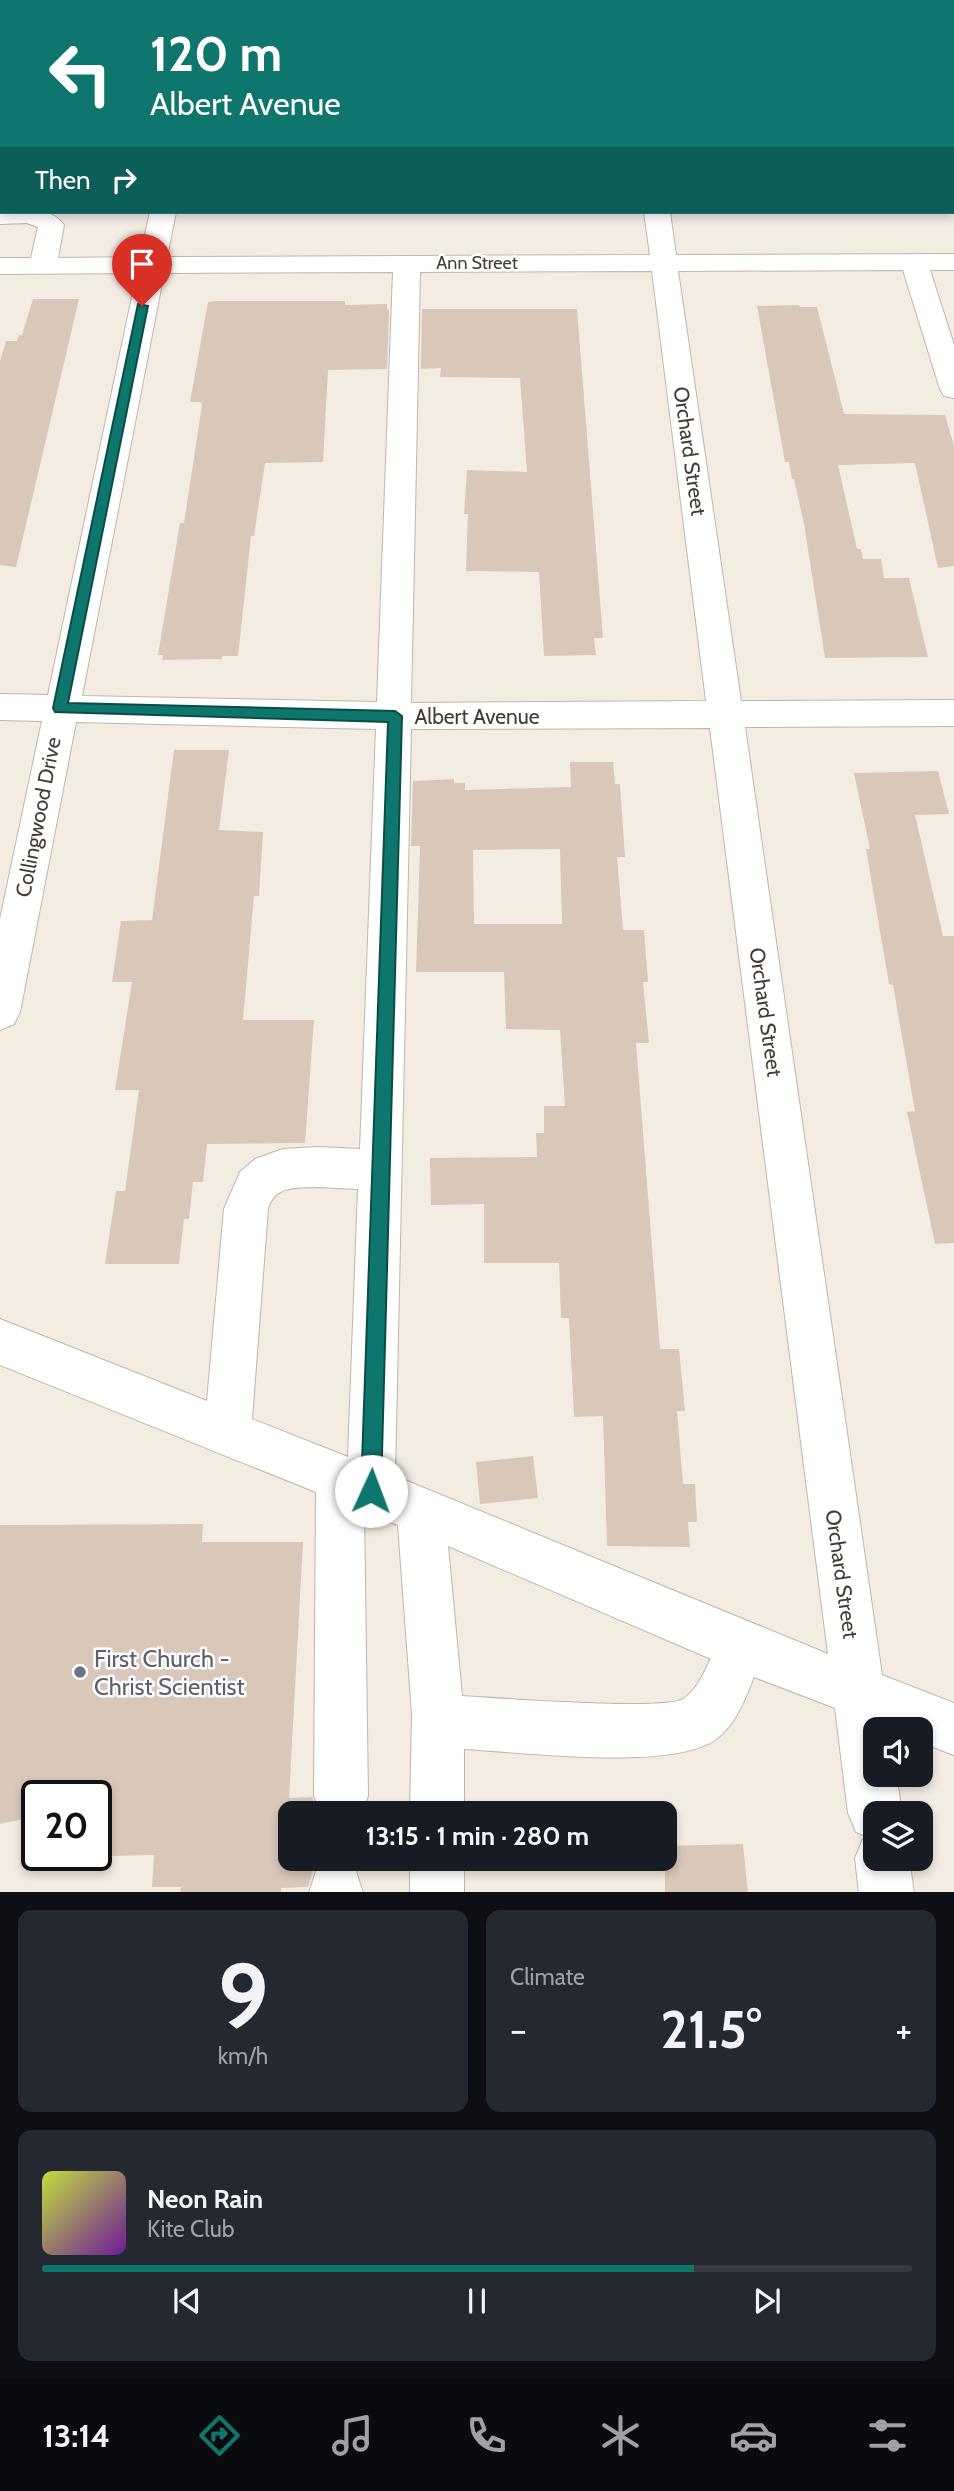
<!DOCTYPE html>
<html lang="en">
<head>
<meta charset="utf-8">
<style>
  :root { --surface:#171b24; --page:#242831; --text:#f1f3f6; --muted:#9ea1a6; --line:#363941; --accent:#0f766e }
  body { margin:0; font-family:Cabin,sans-serif; background:var(--page); color:var(--text); height:100vh; display:flex; flex-direction:column; font-size:26px; white-space:nowrap }
  * { box-sizing:border-box; margin:0 }
  p { font-size:23px; color:var(--muted) }
  .icon { flex:none; width:38px; height:38px; fill:none; stroke:currentColor; stroke-width:2; stroke-linecap:round; stroke-linejoin:round }
  .map { position:relative; height:1892px; overflow:hidden }
  .sheet { display:flex; flex-direction:column; gap:18px; padding:18px; background:#0d0f14; flex:1 }
  .sheet>* { flex:none }
  .guide { position:absolute; left:0px; top:0px; width:956px; height:214px; box-shadow:0 4px 10px #0003; background:#0f766e; color:#fff; overflow:hidden }
  .tools { position:absolute; left:863px; top:1717px; display:grid; gap:14px }
  .tools a { display:grid; place-items:center; width:70px; height:70px; border-radius:14px; background:var(--surface); box-shadow:0 4px 10px #0003; font-size:35px }
  .speed { position:absolute; left:21px; top:1780px; display:flex; gap:14px; font-size:35px; font-weight:700; text-align:center }
  .speed>* { display:grid; place-content:center; width:91px; height:91px; border-radius:50%; background:var(--surface); box-shadow:0 4px 10px #0003; line-height:1 }
  .speed .limit { border:4px solid #111; border-radius:10px; background:#fff; color:#111 }
  .pin { position:absolute; display:grid; place-items:center; width:60px; height:60px; color:#fff; margin:-72px -30px; border-radius:50% 50% 50% 0; rotate:-45deg; box-shadow:0 0 7px #0007 }
  .pin .icon { rotate:45deg }
  .me { position:absolute; width:77px; margin:-38px; rotate:2deg; stroke-linejoin:round; filter:drop-shadow(0 0 5px #0008) }
  .turn { display:flex; align-items:center; gap:24px; height:147px; padding:0 35px; font-size:32px }
  .turn .icon { width:91px; height:91px; stroke-width:2.5 }
  .turn b { display:block; font-size:49px; line-height:60px }
  .then { display:flex; align-items:center; height:66px; padding:0 35px; background:#0003; gap:14px; font-size:26px }
  .big { font-size:52px; font-weight:700; line-height:1.1 }
  .sheet .card { flex:1; display:flex; flex-direction:column; justify-content:center; gap:10px; min-width:0; padding:0 24px; border-radius:14px; background:var(--page) }
  .sheet .dial { align-items:center; gap:0 }
  .dial b { font-size:91px; line-height:1 }
  .song { display:flex; align-items:center; gap:21px }
  .cover { width:84px; height:84px; border-radius:10px; background:linear-gradient(135deg,hsl(70 70% 55%),hsl(280 70% 35%)) }
  .played { height:7px; border-radius:4px; background:linear-gradient(90deg,var(--accent) 75%,var(--line) 75%) }
  .keys { display:flex; justify-content:space-around; direction:ltr }
  .heat { display:flex; justify-content:space-between; align-items:center; font-size:38px; direction:ltr }
  .sheet .tiles { flex:1; display:grid; gap:18px; grid-template-columns:1fr 1fr }
  .card:last-child { grid-column:span 2 }
  .trip { position:absolute; left:278px; top:1801px; width:399px; height:70px; border-radius:14px; background:var(--surface); box-shadow:0 4px 10px #0003; font-weight:700; line-height:70px; text-align:center }
  .dock { display:flex; height:112px; justify-content:space-around; align-items:center; background:#090b0e; color:var(--muted) }
  .dock .icon { width:49px; height:49px }
  .dock .selected { color:var(--accent) }
  .dock b { font-size:32px; color:var(--text) }
  .map>svg:first-child { display:block }
  .green { fill:#d7eca6 }
  .building { fill:#d9c8ba; fill-rule:evenodd }
  .lines { fill:none; stroke-linecap:round; stroke-linejoin:round }
  .minor-casing { stroke:#c2b5a7; stroke-width:2 }
  .minor { fill:#fff; fill-rule:evenodd }
  .route { fill:#0f766e; stroke:#0a4d48; stroke-width:2 }
  .worship-dot { fill:#6b7280; stroke:#fff; stroke-width:2.5 }
  .labels { text-anchor:middle; dominant-baseline:central; stroke-width:5; stroke-linejoin:round; paint-order:stroke }
  .far-street-label { font-size:18px; fill:#453b32; stroke:#fff }
  .street-label { font-size:21px; fill:#453b32; stroke:#fff }
  .near-worship-label { font-size:24px; fill:#5b616d; stroke:#fff; text-anchor:start }
</style>
</head>
<body>
<div class="map">
<svg width="954" height="1893" viewBox="0 0 954 1893">
  <rect width="100%" height="100%" fill="#f3ece3"/>
  <!-- green -->
  <polygon class="green" points="0,0 190,0 2,2 0,71"/>
  <!-- building -->
  <g class="building">
    <polygon points="33,299 79,299 16,567 0,565 0,361 6,341 17,341 19,335 22,335"/>
    <polygon points="218,301 345,301 345,305 387,304 387,310 389,310 387,369 328,370 323,462 265,463 254,536 251,536 238,656 222,656 222,659 162,660 163,655 158,655 180,523 184,523 202,405 201,402 190,402 208,302"/>
    <polygon points="799,305 800,307 817,307 844,414 945,415 954,446 954,566 938,568 915,463 838,465 857,549 861,549 863,559 881,559 884,578 909,578 928,657 825,658 804,524 794,479 792,479 789,462 785,462 757,306"/>
    <polygon points="422,309 577,309 603,638 594,638 596,655 544,656 539,572 466,571 468,514 464,514 467,470 527,472 520,378 440,377 441,368 421,369"/>
    <polygon points="174,750 229,750 219,830 263,832 259,896 254,896 243,1020 314,1020 305,1143 207,1144 203,1182 193,1182 189,1219 184,1219 179,1264 105,1264 116,1191 125,1191 139,1090 115,1090 132,982 112,982 121,921 152,920"/>
    <path d="M570,762H613L615,784H620L625,857H617L623,930H644L648,982H643L649,1043H636L660,1349H679L685,1411H677L683,1484H695L697,1522H688L690,1547L607,1546L603,1416L574,1417L569,1318H561L559,1263H484V1204L431,1205L430,1158L537,1157L536,1133H544V1106H565L560,1030L506,1029L504,972H416L420,846H411L413,781L454,779V783H465V790L571,787ZM560,849L562,924H474L473,850Z"/>
    <polygon points="938,771 949,814 915,815 943,936 954,936 954,1243 935,1244 907,1112 915,1111 893,985 889,984 866,849 870,849 854,773"/>
    <polygon points="533,1456 538,1498 480,1504 476,1462"/>
    <polygon points="203,1524 202,1542 303,1542 289,1798 312,1797 318,1813 290,1813 290,1858 333,1858 314,1867 308,1887 281,1888 281,1893 180,1893 181,1887 152,1887 154,1855 71,1857 69,1855 96,1855 96,1796 37,1796 37,1816 0,1824 0,1525"/>
    <polygon points="743,1844 748,1893 665,1893 665,1846"/>
  </g>
  <g class="lines">
    <!-- minor casing -->
    <g class="minor-casing">
      <g id="minor">
        <rect x="195" y="0" width="22" height="2"/>
        <polygon points="593,0 629,0 592,2"/>
        <rect x="0" y="85" width="2" height="14"/>
        <path d="M0,208L2,212C23,212 50,205 64,225L58,258L140,257L150,212H176L167,257L650,255L644,212H670L676,255L954,254V270H930L954,345V398L944,396L940,389L903,270L678,271L741,701L954,700V726L745,727L882,1675L954,1703V1755L920,1742V1729H875V1774H896L902,1813H875V1858H909L914,1893H859L855,1858L863,1839L868,1837L856,1832L848,1813L835,1708L754,1677C745,1699 736,1725 715,1740C670,1771 521,1752 464,1749V1813H410L412,1714L398,1525L364,1512L368,1796L361,1813H321L314,1796L316,1492L0,1365V1319L207,1401L224,1209L240,1172L255,1159L283,1149L318,1147L360,1149L376,729L76,722L20,1012L14,1024L0,1030V919L42,721L0,720V694L48,695L137,273L0,274V258H31L38,227L27,223L0,224ZM652,271L706,701L411,703L420,272ZM393,272L377,702L82,696L164,273ZM710,728L828,1654L395,1476L411,729ZM318,1187L358,1189L348,1457L252,1419L268,1209C275,1185 296,1188 318,1187ZM448,1546L711,1659L710,1660C704,1673 696,1691 683,1699C664,1711 495,1698 462,1696Z"/>
        <rect x="410" y="1858" width="54" height="35"/>
        <polygon points="336,1860 355,1868 363,1893 309,1893 317,1868"/>
      </g>
    </g>
    <!-- minor -->
    <use href="#minor" class="minor"/>
  </g>
  <!-- route -->
  <polygon class="route" points="138,304 148,306 68,703 395,711 402,716 381,1491 378,1498 371,1501 364,1498 361,1491 388,722 55,712 53,708"/>
  <!-- markers -->
  <circle class="worship-dot" cx="80" cy="1672" r="7"/>
  <g class="labels">
    <!-- far-street labels -->
    <g class="far-street-label">
      <text x="477" y="263">Ann Street</text>
    </g>
    <!-- street labels -->
    <g class="street-label">
      <text transform="translate(690 451) rotate(82)">Orchard Street</text>
      <text x="477" y="716">Albert Avenue</text>
      <text transform="translate(38 817) rotate(-79)">Collingwood Drive</text>
      <text transform="translate(766 1012) rotate(82)">Orchard Street</text>
      <text transform="translate(842 1574) rotate(82)">Orchard Street</text>
    </g>
    <!-- near-worship labels -->
    <g class="near-worship-label">
      <text x="94" y="1658">First Church -<tspan x="94" dy="28">Christ Scientist</tspan></text>
    </g>
  </g>
</svg>
<div class="tools">
<a><svg class="icon" aria-label="sound" viewBox="0 0 24 24"><path d="M4 9h4l5-4v14l-5-4H4zM17 9q2 3 0 6"/></svg></a>
<a><svg class="icon" aria-label="layers" viewBox="0 0 24 24"><path d="M12 4l9 5-9 5-9-5zM3 14l9 5 9-5"/></svg></a>
</div>
<div class="speed"><div class="limit">20</div></div>
<div class="pin" style="left:142px;top:306px;background:#d93025"><svg class="icon" aria-label="arrive" viewBox="0 0 24 24"><path d="M6 21V4h12l-3 4 3 4H6"/></svg></div>
<svg class="me" style="left:371px;top:1491px" viewBox="-20 -20 40 40"><circle r="19" fill="#fff"/><path d="M0-13L10 11 0 6-10 11z" fill="#0f766e"/></svg>
<div class="trip">13:15 · 1 min · 280 m</div>
<div class="guide">
<div class="turn"><svg class="icon" aria-label="left" viewBox="0 0 24 24"><path d="M17 20v-9H6M10 6l-5 5 5 5"/></svg><div><b>120 m</b>Albert Avenue</div></div>
<div class="then">Then<svg class="icon" aria-label="right" viewBox="0 0 24 24"><path d="M7 20v-9h11M14 6l5 5-5 5"/></svg></div>
</div>
</div>
<section class="sheet">
<div class="tiles">
<div class="card dial"><b>9</b><p>km/h</p></div>
<div class="card"><p>Climate</p>
<div class="heat"><a>−</a><b class="big">21.5°</b><a>+</a></div>
</div>
<div class="card">
<div class="song"><i class="cover"></i><div><b>Neon Rain</b><p>Kite Club</p></div></div>
<div class="played"></div>
<div class="keys"><svg class="icon" aria-label="previous" viewBox="0 0 24 24"><path d="M18 5L8 12l10 7zM5 5v14"/></svg><svg class="icon" aria-label="pause" viewBox="0 0 24 24"><path d="M8 5v14M16 5v14"/></svg><svg class="icon" aria-label="next" viewBox="0 0 24 24"><path d="M6 5l10 7-10 7zM19 5v14"/></svg></div>
</div>
</div>
</section>
<nav class="dock">
<b>13:14</b>
<svg class="icon selected" aria-label="directions" viewBox="0 0 24 24"><path d="M12 3l9 9-9 9-9-9zM9 14v-3h6M13 9l2 2-2 2"/></svg>
<svg class="icon" aria-label="music" viewBox="0 0 24 24"><path d="M9 18V5l10-2v13"/><circle cx="6" cy="18" r="3"/><circle cx="16" cy="16" r="3"/></svg>
<svg class="icon" aria-label="phone" viewBox="0 0 24 24"><path d="M5 4h4l2 5-3 2q2 4 5 5l2-3 5 2v4C11 20 4 13 5 4z"/></svg>
<svg class="icon" aria-label="climate" viewBox="0 0 24 24"><path d="M12 3v18M4 7l16 10M4 17L20 7"/></svg>
<svg class="icon" aria-label="car" viewBox="0 0 24 24"><path d="M5 17H2v-5l4-1 3-4h7l3 4 3 1v5h-3M9 17h6M6 11h13"/><circle cx="7" cy="17" r="2"/><circle cx="17" cy="17" r="2"/></svg>
<svg class="icon" aria-label="filters" viewBox="0 0 24 24"><path d="M4 7h16M4 17h16"/><circle cx="9" cy="7" r="2"/><circle cx="15" cy="17" r="2"/></svg>
</nav>
</body>
</html>
